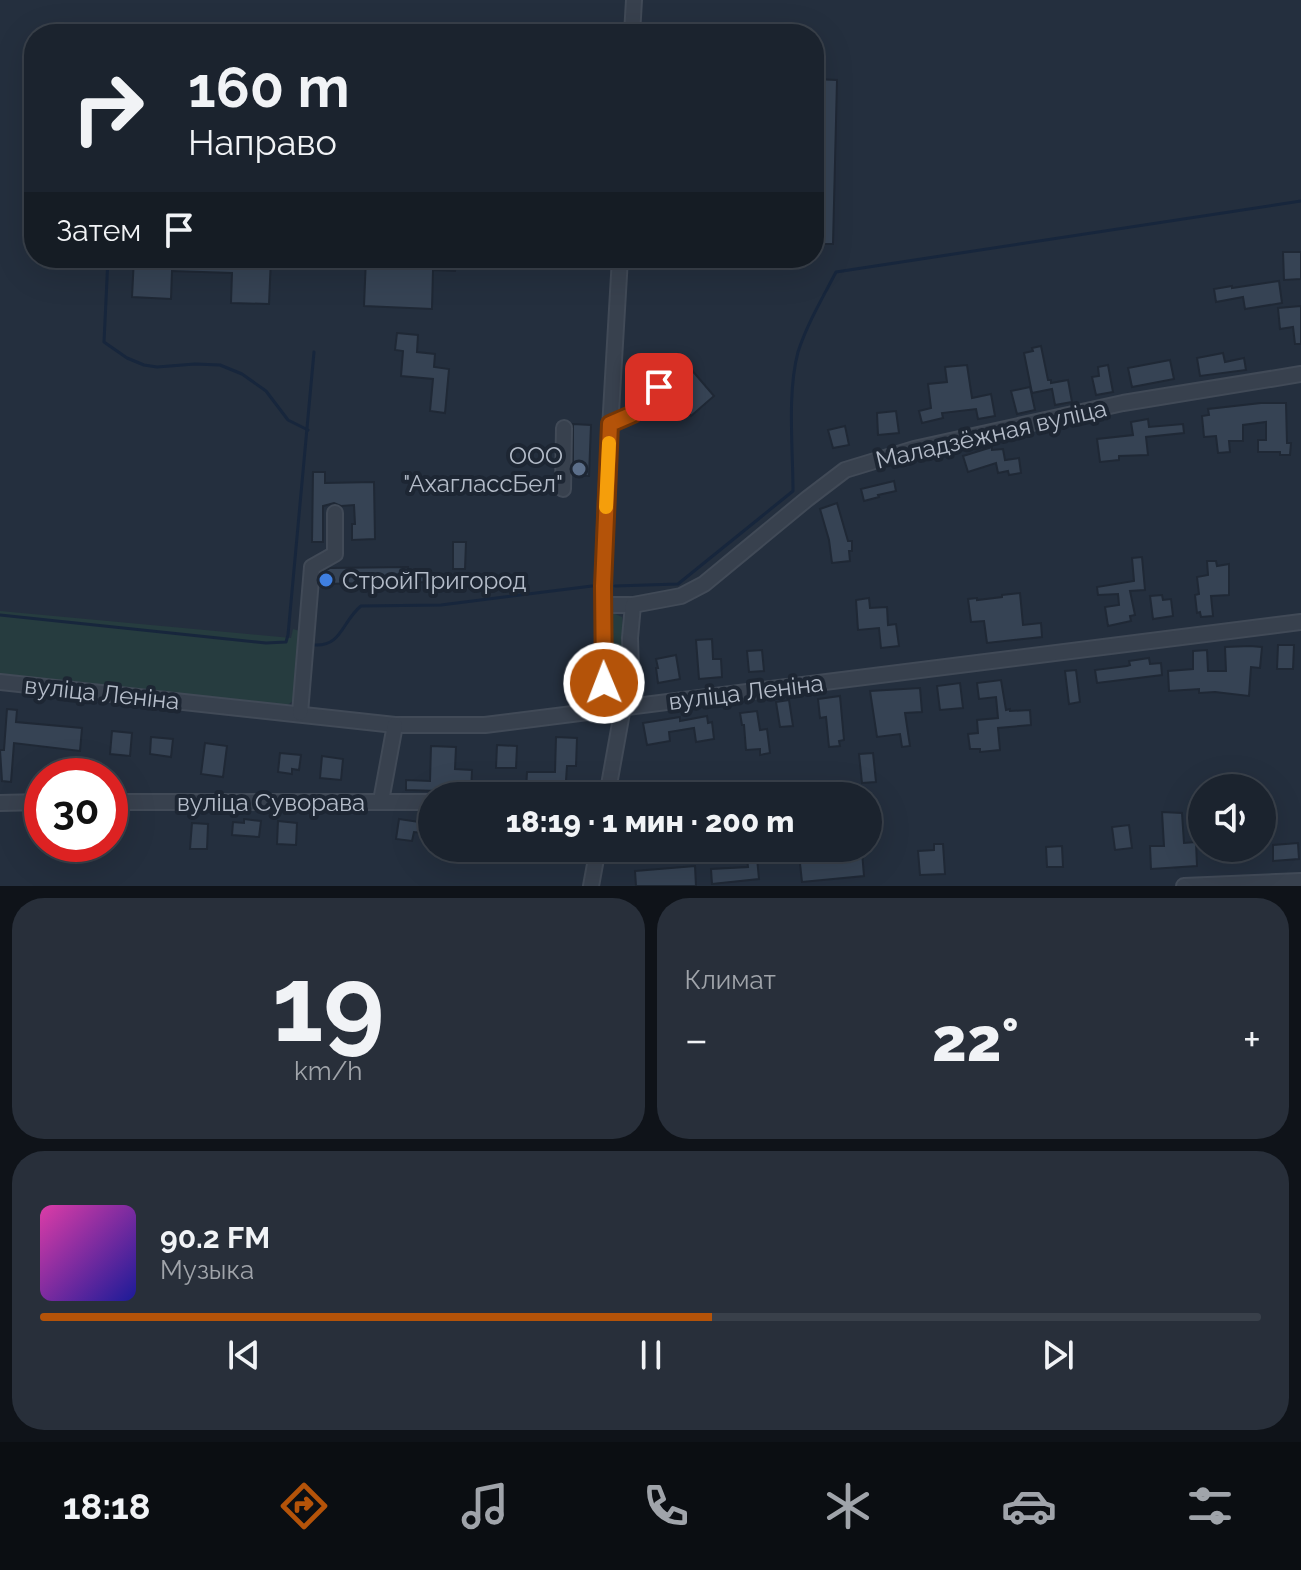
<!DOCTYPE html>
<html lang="ru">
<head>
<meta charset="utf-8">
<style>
  :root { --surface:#1b232e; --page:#282f3a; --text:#f1f3f6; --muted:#a0a4aa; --line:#39404a; --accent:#b45309 }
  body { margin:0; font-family:Raleway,sans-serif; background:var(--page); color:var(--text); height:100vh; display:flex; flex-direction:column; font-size:30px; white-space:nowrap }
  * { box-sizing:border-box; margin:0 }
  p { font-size:26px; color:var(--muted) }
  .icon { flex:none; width:44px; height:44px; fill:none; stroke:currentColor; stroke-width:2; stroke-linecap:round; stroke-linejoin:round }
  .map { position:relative; height:886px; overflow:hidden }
  .drawer { display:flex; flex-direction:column; gap:12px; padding:12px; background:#0f1319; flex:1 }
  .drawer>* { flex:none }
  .guide { position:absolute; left:24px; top:24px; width:800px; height:244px; border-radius:32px; box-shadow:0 8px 32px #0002,0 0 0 2px var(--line); background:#1b232e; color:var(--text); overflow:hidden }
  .buttons { position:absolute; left:1188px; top:774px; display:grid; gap:16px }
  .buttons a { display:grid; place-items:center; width:88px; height:88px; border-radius:50%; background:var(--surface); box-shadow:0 8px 32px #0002,0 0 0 2px var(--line); font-size:40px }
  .speed { position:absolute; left:24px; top:758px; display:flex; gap:16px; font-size:40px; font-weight:700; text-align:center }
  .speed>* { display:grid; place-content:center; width:104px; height:104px; border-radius:50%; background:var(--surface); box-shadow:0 8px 32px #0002,0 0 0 2px var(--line); line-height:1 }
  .speed .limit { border:12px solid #d22; background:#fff; color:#111 }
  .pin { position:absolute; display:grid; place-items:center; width:68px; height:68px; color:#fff; margin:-34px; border-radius:16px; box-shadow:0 4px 12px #0006 }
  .me { position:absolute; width:88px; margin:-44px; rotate:359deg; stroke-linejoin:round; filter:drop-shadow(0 0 6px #0008) }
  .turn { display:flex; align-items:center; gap:28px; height:168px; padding:0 32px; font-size:36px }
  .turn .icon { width:104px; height:104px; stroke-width:2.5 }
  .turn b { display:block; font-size:56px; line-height:68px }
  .then { display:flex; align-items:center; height:76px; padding:0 32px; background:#0003; gap:16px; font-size:30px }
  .big { font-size:60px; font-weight:800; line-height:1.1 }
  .drawer .card { flex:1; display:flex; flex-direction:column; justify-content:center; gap:12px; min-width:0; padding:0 28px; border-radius:32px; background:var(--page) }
  .drawer .dial { align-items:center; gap:0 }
  .dial b { font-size:104px; line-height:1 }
  .song { display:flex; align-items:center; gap:24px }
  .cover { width:96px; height:96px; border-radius:12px; background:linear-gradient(135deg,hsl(320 70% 55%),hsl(240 70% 35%)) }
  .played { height:8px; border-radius:4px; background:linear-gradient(90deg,var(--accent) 55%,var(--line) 55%) }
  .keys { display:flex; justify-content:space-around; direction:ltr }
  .heat { display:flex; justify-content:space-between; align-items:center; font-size:44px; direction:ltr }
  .drawer .tiles { flex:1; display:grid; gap:12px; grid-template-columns:1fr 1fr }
  .card:last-child { grid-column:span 2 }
  .trip { position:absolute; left:418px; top:782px; width:464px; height:80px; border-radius:40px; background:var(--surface); box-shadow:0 8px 32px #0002,0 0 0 2px var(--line); font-weight:800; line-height:80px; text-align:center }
  .tab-bar { display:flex; height:128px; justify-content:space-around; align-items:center; background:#0b0e12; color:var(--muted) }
  .tab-bar .icon { width:56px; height:56px }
  .tab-bar .on { color:var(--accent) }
  .tab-bar b { font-size:36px; color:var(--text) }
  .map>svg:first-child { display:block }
  .green { fill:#263c3f }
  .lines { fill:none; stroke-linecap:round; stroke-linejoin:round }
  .stream { stroke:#17263c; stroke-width:3 }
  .building { fill:#364354; stroke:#1f2835; stroke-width:2 }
  .minor-casing { stroke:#414a57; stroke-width:18 }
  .minor { stroke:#38414e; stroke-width:14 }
  .route-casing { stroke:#753606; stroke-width:20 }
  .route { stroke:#b45309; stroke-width:14 }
  .slow { stroke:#f59e0b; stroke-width:14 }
  .service-dot { fill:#5c6f8a; stroke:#1d2633; stroke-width:3 }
  .shop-dot { fill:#3f7fe0; stroke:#1d2633; stroke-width:3 }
  .labels { text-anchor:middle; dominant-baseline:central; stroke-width:8; stroke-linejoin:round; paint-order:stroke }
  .street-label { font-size:24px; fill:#b4bcc9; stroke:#1d2633 }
  .poi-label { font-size:24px; fill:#b4bcc9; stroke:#1d2633; text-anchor:end }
</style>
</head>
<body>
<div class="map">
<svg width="1301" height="886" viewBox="0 0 1301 886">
  <rect width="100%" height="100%" fill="#242f3e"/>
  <!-- green -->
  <g class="green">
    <polygon points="0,611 291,638 293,629 300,631 296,699 286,706 0,675"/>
    <polygon points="613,613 622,617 626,655 623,695 621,700 612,701 609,699 609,617"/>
  </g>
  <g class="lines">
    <!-- stream -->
    <g class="stream">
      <polyline points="108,258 104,342 127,358 144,365 157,367 195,364 220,365 242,374 266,391 288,420 308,430"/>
      <path d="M615,586L678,584L793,491C793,449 787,393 798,352C807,324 822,299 836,272L1301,201"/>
      <polyline points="0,615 266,643 286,642 288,635 314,352"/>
      <path d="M314,645C342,647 342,621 361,606L441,605L592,586"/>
    </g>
  </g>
  <!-- building -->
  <g class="building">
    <polygon points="814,79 837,80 833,244 814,244"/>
    <polygon points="1283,252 1301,252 1301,279 1284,280"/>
    <polygon points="134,258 271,258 269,304 231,303 232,273 172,271 171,299 132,297"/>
    <polygon points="366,258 456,258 455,271 433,270 432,309 364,306"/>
    <polygon points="1279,281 1282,303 1245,309 1243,297 1216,302 1214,289 1232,286 1232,288"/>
    <polygon points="1301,306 1301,344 1295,344 1293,327 1280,329 1278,308"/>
    <polygon points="397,333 418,335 417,352 435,354 434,367 449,369 445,413 430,411 433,379 401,376 403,351 395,350"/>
    <polygon points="1041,346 1048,380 1051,380 1051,383 1068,380 1072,402 1055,405 1052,389 1032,393 1024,353 1033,351 1032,348"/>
    <polygon points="1223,353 1225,362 1244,358 1246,370 1200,376 1197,358"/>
    <polygon points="678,354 714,396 691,416 669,389 666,380 658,377 655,373"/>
    <polygon points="1170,360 1174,379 1132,387 1128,368"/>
    <polygon points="967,365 972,398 991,394 995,416 978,419 976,409 942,413 943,418 922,423 919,411 931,408 928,384 947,382 945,367"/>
    <polygon points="1108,365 1113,392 1096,395 1092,377 1099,376 1098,367"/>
    <polygon points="1030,387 1035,410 1017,414 1011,391"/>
    <polygon points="1261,403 1286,403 1287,443 1291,443 1290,455 1280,455 1280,452 1258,452 1258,440 1266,440 1266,422 1243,425 1243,441 1229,441 1230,452 1218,453 1216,436 1204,437 1202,416 1209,415 1208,409"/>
    <polygon points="896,411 899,433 878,435 877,413"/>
    <polygon points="1148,419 1149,427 1183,424 1184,433 1146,437 1148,455 1119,456 1119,460 1100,462 1097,439 1133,435 1131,422"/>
    <polygon points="573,424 591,425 589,476 573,475"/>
    <polygon points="845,426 849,445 833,448 828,430"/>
    <polygon points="992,447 992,450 1003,449 1005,460 1019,458 1021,473 1009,475 1008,471 998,473 996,463 968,472 963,456"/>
    <polygon points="313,472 325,472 325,483 374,482 375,539 352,540 352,524 355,524 354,505 341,506 334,503 323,506 323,542 312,542"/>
    <polygon points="894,481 896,491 878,495 879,497 864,501 861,489"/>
    <polygon points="837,503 848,541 852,541 852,551 849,551 850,561 832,563 829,540 820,509"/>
    <polygon points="453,542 466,542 465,569 453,569"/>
    <polygon points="1142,557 1145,590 1130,591 1135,615 1130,616 1131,621 1108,626 1105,607 1119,605 1118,594 1098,595 1097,587 1134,581 1132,558"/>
    <polygon points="1207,561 1216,561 1217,566 1229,564 1229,595 1211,596 1213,616 1201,617 1200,612 1197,613 1195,595 1199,594 1197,577 1208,575"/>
    <polygon points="408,567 408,572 426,572 426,582 321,584 322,573 330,568"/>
    <polygon points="1020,593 1023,625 1041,623 1042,637 987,643 984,621 971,622 968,599 977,598 977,600 1002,597 1002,595"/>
    <polygon points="1162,595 1163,600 1171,599 1173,616 1153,619 1150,596"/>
    <polygon points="869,598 870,608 887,607 888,625 896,624 899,646 881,648 879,628 858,630 856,600"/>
    <polygon points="712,639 713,659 721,659 722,677 699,679 696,640"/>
    <polygon points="1278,645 1294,645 1293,669 1277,669"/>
    <polygon points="1250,646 1262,647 1260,668 1251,667 1249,696 1215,692 1199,693 1199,689 1169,691 1168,671 1193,669 1193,651 1207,650 1208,671 1226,671 1225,647"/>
    <polygon points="762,650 764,671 749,672 747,651"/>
    <polygon points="676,655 680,679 658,683 656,668 658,668 656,659"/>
    <polygon points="1149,658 1150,664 1161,663 1162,675 1097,683 1095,670 1127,666 1130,665 1129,661"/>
    <polygon points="1076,670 1080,702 1069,704 1065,671"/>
    <polygon points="1001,680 1006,710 1010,709 1010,711 1030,710 1031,725 998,728 1000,750 980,752 980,749 970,749 968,734 978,733 977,720 998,718 996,697 979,699 977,683"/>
    <polygon points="960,683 963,708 940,710 937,686"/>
    <polygon points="920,688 922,712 905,713 910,746 902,747 900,734 877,737 870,691"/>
    <polygon points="840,696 844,740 839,741 840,746 829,747 826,717 820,718 818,699"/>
    <polygon points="789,700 793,726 780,727 776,702"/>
    <polygon points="7,709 17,710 16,722 82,728 80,751 14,743 11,782 2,781 0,750 4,750"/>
    <polygon points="757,711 760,730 767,729 770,753 760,755 760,749 746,750 744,725 742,725 740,713"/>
    <polygon points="707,716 708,723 712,722 714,739 696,742 694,728 669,732 670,741 647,745 643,723 680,717 680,721"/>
    <polygon points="112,731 132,733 130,756 110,754"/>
    <polygon points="151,737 173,739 171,757 150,754"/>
    <polygon points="556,737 577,738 576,766 567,766 565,795 542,796 542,792 526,791 527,772 555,772"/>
    <polygon points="205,743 227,746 223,777 201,774"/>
    <polygon points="497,745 517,746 516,768 496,768"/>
    <polygon points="431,746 456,747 455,769 472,770 471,792 406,790 406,780 430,781"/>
    <polygon points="280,753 301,755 299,770 292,769 292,774 278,772"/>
    <polygon points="873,753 876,782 862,783 859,754"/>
    <polygon points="322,756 343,759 341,780 320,778"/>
    <polygon points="1162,812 1182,813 1184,843 1196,842 1197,866 1151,869 1150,846 1164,846"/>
    <polygon points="244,819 261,821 259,837 232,835 233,822 244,823"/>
    <polygon points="399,819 426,823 424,833 414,832 412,841 396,839"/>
    <polygon points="278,821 297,823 296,845 277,844"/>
    <polygon points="192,823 208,824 207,849 190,849"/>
    <polygon points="1129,825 1132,848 1115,850 1112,827"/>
    <polygon points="1298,843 1299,859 1273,861 1273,845"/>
    <polygon points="934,844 943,844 945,874 920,875 918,851 934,850"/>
    <polygon points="1062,846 1063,867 1047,867 1046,847"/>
    <polygon points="756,848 759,879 712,884 711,869 748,867 746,849"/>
    <polygon points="824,852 824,856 862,852 864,876 802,882 799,854"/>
    <polygon points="695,866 696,886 636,886 635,871"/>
  </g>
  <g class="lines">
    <!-- minor casing -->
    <g class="minor-casing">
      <g id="minor">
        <polyline points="632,34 634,0"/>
        <polyline points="610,424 633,414 659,387"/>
        <polyline points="563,489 564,428"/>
        <polyline points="603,605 633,605"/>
        <polyline points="0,682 395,725 485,725 1301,622"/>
        <polyline points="632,706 630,638 633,605 681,596 704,584 807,499 845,470 914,449 1123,403 1301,374"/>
        <polyline points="604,709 603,580 606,497 620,258"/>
        <polyline points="300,713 312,567 335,554 335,513"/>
        <polyline points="607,796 623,707"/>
        <polyline points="381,801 395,725"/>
        <polyline points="110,802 432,802"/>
        <polyline points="0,803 42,802"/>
        <polyline points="591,886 598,848"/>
        <polyline points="1184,886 1301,881"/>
      </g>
    </g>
    <!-- minor -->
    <use href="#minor" class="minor"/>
  </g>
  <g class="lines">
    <!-- route casing -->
    <g class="route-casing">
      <polyline id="route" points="604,683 603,586 610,424 633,414 659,387"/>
    </g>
    <!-- route -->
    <use href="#route" class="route"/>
    <!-- slow -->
    <polyline class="slow" points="606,507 609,443"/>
  </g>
  <!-- markers -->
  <circle class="service-dot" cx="579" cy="469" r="8"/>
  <circle class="shop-dot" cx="326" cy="580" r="8"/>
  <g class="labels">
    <!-- street labels -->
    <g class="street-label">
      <text transform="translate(991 434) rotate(-13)">Маладзёжная вуліца</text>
      <text transform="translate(746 692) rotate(-7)">вуліца Леніна</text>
      <text transform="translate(102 693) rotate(6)">вуліца Леніна</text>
      <text x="271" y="802">вуліца Суворава</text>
    </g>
    <!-- poi labels -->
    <g class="poi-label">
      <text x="563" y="455">ООО<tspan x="563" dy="28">"АхаглассБел"</tspan></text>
      <text x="342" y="580" text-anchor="start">СтройПригород</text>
    </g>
  </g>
</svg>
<div class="buttons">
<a><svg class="icon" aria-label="sound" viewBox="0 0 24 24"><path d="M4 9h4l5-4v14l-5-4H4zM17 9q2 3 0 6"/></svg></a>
</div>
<div class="speed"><div class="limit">30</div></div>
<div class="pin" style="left:659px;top:387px;background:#d93025"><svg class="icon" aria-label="arrive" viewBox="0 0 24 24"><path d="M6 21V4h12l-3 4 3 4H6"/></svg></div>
<svg class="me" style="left:604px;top:683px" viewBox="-20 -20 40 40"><circle r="17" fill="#b45309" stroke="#fff" stroke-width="3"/><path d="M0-11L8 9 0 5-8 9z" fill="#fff"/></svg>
<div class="trip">18:19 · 1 мин · 200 m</div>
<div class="guide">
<div class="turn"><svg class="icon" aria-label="right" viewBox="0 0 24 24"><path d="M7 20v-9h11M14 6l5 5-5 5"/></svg><div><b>160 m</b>Направо</div></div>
<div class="then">Затем<svg class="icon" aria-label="arrive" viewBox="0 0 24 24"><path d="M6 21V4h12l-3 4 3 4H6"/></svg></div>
</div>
</div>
<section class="drawer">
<div class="tiles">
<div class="card dial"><b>19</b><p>km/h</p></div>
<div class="card"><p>Климат</p>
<div class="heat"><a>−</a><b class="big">22°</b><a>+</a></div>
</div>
<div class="card">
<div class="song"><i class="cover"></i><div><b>90.2 FM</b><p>Музыка</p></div></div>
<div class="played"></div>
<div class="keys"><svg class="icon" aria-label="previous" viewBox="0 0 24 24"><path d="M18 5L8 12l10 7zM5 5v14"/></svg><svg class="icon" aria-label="pause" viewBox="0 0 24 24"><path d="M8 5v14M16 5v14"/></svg><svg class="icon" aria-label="next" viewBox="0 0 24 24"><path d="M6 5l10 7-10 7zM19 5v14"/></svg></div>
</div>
</div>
</section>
<nav class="tab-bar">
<b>18:18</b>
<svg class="icon on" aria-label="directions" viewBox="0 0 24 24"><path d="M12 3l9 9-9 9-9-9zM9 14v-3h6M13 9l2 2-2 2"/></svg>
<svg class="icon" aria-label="music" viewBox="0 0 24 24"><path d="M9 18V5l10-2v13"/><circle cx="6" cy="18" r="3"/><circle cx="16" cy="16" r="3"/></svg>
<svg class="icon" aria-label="phone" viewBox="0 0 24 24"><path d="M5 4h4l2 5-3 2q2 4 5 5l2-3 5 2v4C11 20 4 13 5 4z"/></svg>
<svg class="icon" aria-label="climate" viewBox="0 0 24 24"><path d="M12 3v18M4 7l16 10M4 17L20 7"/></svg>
<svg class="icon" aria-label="car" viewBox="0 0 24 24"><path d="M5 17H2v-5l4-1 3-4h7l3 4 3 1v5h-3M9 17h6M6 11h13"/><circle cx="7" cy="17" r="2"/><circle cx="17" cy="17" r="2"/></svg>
<svg class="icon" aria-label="filters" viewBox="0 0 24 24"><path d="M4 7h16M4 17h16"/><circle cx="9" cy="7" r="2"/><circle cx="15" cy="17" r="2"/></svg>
</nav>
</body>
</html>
